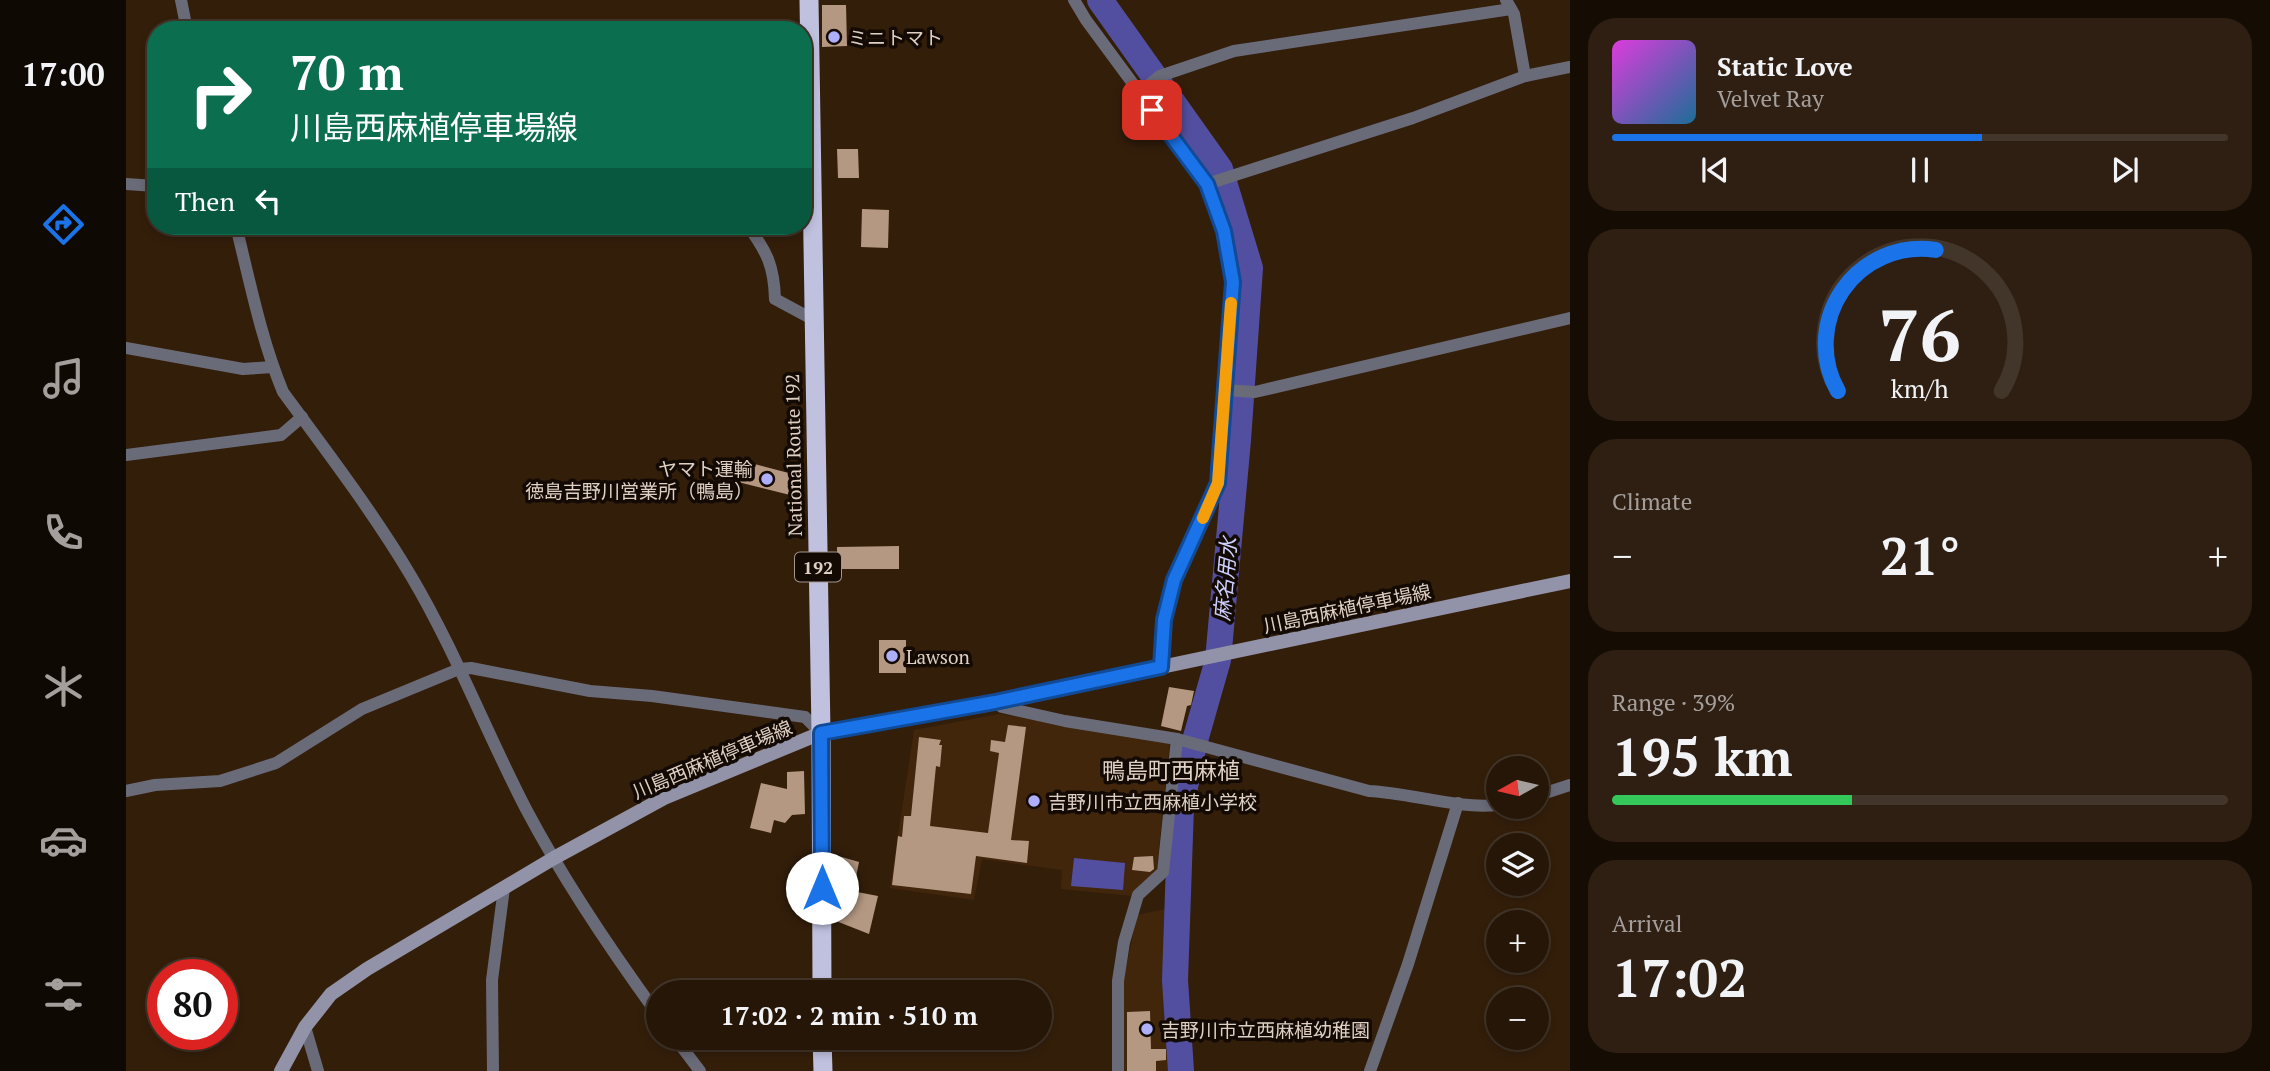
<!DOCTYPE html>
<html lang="en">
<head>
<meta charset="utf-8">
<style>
  :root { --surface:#261608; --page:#2e1f12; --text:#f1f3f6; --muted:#a49f9c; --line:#423529; --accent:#1a73e8 }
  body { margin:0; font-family:"PT Serif","Noto Sans JP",serif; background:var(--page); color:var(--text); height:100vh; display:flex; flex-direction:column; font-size:26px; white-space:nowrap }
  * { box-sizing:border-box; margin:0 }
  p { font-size:23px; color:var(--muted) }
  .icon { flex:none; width:38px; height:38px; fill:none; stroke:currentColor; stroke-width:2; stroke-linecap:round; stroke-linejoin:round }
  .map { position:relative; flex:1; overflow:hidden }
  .details { display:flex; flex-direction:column; gap:18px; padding:18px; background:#150c04; width:700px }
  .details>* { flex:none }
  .hud { position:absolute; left:21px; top:21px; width:665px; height:214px; border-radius:28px; box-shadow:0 4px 10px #0003,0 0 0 2px var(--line); background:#0b6e4f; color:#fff; overflow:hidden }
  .needle { width:46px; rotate:262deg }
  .buttons { position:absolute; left:1360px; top:756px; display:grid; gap:14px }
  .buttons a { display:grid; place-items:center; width:63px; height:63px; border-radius:50%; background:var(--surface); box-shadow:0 4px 10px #0003,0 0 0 2px var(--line); font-size:35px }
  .speed { position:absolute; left:21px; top:959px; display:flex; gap:14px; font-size:35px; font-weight:700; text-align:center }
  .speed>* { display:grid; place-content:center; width:91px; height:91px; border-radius:50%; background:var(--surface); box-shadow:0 4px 10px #0003,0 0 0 2px var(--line); line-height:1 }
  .speed .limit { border:10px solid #d22; background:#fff; color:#111 }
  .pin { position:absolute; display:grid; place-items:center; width:60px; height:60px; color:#fff; margin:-30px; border-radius:14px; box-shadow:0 4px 10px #0006 }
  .me { position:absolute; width:77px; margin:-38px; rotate:0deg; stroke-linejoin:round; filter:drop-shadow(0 0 5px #0008) }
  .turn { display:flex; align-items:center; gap:24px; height:147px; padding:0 28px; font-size:32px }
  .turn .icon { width:91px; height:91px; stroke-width:2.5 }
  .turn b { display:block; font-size:49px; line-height:60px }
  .then { display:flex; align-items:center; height:66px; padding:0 28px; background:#0003; gap:14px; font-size:26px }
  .big { font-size:52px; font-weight:700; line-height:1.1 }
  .details .card { flex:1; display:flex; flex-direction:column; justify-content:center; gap:10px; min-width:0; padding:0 24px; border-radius:28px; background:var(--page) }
  .details .dial { align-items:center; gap:0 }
  .dial svg { height:182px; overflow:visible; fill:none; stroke:var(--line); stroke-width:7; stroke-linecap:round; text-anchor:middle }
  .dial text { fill:var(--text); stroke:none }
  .song { display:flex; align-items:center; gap:21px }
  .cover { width:84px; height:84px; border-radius:10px; background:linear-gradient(135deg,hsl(300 70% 55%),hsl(200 70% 35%)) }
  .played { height:7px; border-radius:4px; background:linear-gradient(90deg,var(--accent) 60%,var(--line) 60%) }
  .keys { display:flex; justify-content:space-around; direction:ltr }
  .heat { display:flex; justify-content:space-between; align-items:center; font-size:38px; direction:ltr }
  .charge { height:10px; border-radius:5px; background:linear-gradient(90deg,#34c759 39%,var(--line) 0) }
  .trip { position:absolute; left:520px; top:980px; width:406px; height:70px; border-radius:35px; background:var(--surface); box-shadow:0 4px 10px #0003,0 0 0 2px var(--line); font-weight:700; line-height:70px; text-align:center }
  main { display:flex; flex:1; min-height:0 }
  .menu { display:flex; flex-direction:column; width:126px; justify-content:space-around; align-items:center; background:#0f0903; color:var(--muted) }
  .menu .icon { width:49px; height:49px }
  .menu .selected { color:var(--accent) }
  .menu b { font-size:32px; color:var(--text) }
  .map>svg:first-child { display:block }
  .built { fill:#41260c }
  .water { fill:#534fa0 }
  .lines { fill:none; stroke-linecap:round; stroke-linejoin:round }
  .river { stroke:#534fa0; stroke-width:26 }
  .building { fill:#b49882 }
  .minor { stroke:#6a6b78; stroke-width:12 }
  .secondary { stroke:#9293a8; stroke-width:14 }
  .trunk { stroke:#bfc1df; stroke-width:19 }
  .route-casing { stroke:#114b97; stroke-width:18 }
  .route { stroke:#1a73e8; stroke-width:12 }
  .slow { stroke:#f59e0b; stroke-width:12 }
  .poi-dot { fill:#adaffb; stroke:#140a04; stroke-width:2.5 }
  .labels { text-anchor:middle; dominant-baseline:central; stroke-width:7; stroke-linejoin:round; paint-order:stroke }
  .shield { fill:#140a04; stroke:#a2958a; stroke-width:2 }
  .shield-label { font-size:18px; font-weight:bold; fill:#dfd0c4 }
  .poi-label { font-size:19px; fill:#dfd0c4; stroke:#140a04; text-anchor:start }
  .street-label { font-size:19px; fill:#dfd0c4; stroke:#140a04 }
  .water-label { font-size:21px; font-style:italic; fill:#cdd0fd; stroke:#140a04 }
  .quarter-label { font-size:23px; fill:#dfd0c4; stroke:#140a04 }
</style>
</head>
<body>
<main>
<nav class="menu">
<b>17:00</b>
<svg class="icon selected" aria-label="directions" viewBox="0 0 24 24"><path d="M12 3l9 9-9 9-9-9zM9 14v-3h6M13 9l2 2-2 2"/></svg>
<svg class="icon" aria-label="music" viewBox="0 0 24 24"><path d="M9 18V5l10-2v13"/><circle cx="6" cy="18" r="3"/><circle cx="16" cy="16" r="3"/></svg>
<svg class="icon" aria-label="phone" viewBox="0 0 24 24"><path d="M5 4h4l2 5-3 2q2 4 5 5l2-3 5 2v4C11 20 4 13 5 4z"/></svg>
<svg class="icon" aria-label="climate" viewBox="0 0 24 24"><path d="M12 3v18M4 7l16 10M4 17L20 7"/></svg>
<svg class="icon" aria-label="car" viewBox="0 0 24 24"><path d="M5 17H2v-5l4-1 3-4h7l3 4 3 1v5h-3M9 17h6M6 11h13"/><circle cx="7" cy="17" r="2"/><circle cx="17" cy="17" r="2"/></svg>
<svg class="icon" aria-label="filters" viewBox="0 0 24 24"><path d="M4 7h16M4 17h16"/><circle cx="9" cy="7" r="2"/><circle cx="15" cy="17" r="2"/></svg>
</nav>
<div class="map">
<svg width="1444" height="1071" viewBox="0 0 1444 1071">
  <rect width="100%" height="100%" fill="#331e0a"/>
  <!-- built -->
  <g class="built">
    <polygon points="873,714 1044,742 1030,875 1007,896 935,889 936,870 856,859 848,900 764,888 788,730"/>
    <polygon points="1044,908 1048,1071 996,1071 996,988 1011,915"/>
  </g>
  <!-- water -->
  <polygon class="water" points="948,858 999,863 997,890 945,886"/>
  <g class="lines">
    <!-- river -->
    <polyline class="river" points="974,0 1094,169 1124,268 1112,440 1092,660 1068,744 1055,806 1049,980 1055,1071"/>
  </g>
  <!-- building -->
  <g class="building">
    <polygon points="696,5 720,5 721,46 696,47"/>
    <polygon points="711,149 732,149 733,178 712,178"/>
    <polygon points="736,209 763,210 762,248 735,247"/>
    <polygon points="610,459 678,477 672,497 604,480"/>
    <polygon points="773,546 773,569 711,569 711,547"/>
    <rect x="753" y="640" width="27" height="33"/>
    <polygon points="1043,687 1068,691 1065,705 1061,706 1055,731 1035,726"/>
    <polygon points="882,725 900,727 885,840 903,841 901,863 850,856 845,894 766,885 772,836 776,837 778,816 785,816 793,737 815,740 813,745 816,745 814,767 810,766 804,826 862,833 873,753 864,751 865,740 879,742"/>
    <polygon points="678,771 679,814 666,815 659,823 648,820 645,833 624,828 635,783 661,789 661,772"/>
    <polygon points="709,855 733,862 729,882 710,877"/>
    <polygon points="1027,856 1028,869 1024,872 1006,870 1008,857"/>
    <polygon points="726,891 752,896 743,934 710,921 711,902 725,903"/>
    <polygon points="1024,1011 1025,1049 1040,1049 1040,1060 1030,1061 1030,1071 1001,1071 1001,1012"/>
  </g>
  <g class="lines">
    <!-- minor -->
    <g class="minor">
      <polyline points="55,0 61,30"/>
      <polyline points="948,0 960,20 1081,184 1098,231 1107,282 1092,483 1048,580 1038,620 1035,667"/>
      <polyline points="1380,0 1388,14 1399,76"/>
      <polyline points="1014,92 1034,76 1108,51 1385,9"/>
      <polyline points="0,184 30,186"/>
      <polyline points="1081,184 1287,118 1399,76 1444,67"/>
      <path d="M110,226C124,282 135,339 157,392C201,452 247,512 285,576C329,650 360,732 400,809C438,881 484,949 532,1015"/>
      <path d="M622,226C641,252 648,266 649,299L688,320"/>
      <polyline points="0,348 117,369 147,367"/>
      <polyline points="1098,390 1129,392 1444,318"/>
      <polyline points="0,455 155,435 176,417"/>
      <path d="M869,702L876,707L939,721L1051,739L1243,791C1286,793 1329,809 1372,805"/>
      <polyline points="0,791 29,785 94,781 150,763 236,709 333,669 345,668 464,691 526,696 679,717 695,733"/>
      <polyline points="1410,796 1444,785"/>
      <polyline points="179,1027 192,1071"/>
      <polyline points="549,1038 574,1071"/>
      <polyline points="367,1071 366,980 378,888"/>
      <polyline points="992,1071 992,981 998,942 1012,895 1037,872 1051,739"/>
      <polyline points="1244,1071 1282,964 1332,803"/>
    </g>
    <!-- secondary -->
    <polyline class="secondary" points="155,1071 179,1027 205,994 241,969 428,858 538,798 695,733 869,702 1444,581"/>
    <!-- trunk -->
    <g class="trunk">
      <polyline points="683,0 695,733 696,992"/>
      <polyline points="696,1038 697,1071"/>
    </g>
  </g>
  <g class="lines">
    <!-- route casing -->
    <g class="route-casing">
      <polyline id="route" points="696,888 695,733 869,702 1035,667 1038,620 1048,580 1092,483 1107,282 1098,231 1081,184 1026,110"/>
    </g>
    <!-- route -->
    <use href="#route" class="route"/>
    <!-- slow -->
    <polyline class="slow" points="1077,518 1092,483 1105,303"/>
  </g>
  <!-- markers -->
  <g class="poi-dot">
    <circle cx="708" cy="37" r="7"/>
    <circle cx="641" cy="479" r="7"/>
    <circle cx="766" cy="656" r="7"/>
    <circle cx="908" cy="801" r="7"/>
    <circle cx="1021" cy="1029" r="7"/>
  </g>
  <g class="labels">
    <!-- shield labels -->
    <rect class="shield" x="669" y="552.5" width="46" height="29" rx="5"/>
    <g class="shield-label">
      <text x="692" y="567">192</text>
    </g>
    <!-- poi labels -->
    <g class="poi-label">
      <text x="722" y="37">ミニトマト</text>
      <text x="627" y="468" text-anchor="end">ヤマト運輸<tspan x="627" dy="22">徳島吉野川営業所（鴨島）</tspan></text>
      <text x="780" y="656">Lawson</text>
      <text x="922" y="801">吉野川市立西麻植小学校</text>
      <text x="1035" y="1029">吉野川市立西麻植幼稚園</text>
    </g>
    <!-- street labels -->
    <g class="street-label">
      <text transform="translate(667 455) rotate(-91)">National Route 192</text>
      <text transform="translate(1221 608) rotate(-12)">川島西麻植停車場線</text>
      <text transform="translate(586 759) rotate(-23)">川島西麻植停車場線</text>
    </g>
    <!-- water labels -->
    <g class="water-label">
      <text transform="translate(1099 579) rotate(-85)">麻名用水</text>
    </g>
    <!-- quarter labels -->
    <g class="quarter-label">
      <text x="1045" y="770">鴨島町西麻植</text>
    </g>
  </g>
</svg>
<div class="buttons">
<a><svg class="needle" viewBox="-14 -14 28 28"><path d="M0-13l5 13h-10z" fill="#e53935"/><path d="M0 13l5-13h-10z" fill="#a49f9c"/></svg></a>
<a><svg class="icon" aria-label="layers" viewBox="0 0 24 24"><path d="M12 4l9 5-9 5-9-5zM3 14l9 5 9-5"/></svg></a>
<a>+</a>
<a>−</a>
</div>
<div class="speed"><div class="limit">80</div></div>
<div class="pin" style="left:1026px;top:110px;background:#d93025"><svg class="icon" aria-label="arrive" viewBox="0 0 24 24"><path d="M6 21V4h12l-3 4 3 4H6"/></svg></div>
<svg class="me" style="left:696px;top:888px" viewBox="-20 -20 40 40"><circle r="19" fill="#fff"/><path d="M0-13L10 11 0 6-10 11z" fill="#1a73e8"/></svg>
<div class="trip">17:02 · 2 min · 510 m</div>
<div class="hud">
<div class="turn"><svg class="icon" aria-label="right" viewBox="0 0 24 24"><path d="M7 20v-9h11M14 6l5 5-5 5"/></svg><div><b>70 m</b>川島西麻植停車場線</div></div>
<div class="then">Then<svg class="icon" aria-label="left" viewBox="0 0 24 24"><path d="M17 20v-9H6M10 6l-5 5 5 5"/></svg></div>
</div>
</div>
<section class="details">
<div class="card">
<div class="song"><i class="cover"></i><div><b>Static Love</b><p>Velvet Ray</p></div></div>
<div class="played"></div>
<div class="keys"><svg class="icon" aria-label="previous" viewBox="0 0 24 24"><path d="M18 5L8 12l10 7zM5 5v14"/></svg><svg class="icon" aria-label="pause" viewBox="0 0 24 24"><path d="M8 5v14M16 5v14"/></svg><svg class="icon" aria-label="next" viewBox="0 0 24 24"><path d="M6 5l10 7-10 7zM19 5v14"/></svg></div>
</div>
<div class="card dial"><svg viewBox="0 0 100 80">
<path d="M14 69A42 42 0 1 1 86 69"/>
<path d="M14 69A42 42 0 0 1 57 7" stroke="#1a73e8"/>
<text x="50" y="56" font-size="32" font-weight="700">76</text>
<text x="50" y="72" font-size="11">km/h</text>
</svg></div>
<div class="card"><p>Climate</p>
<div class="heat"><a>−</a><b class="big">21°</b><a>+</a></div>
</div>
<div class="card"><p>Range · 39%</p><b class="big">195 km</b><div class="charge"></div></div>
<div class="card"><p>Arrival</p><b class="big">17:02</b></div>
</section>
</main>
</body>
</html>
